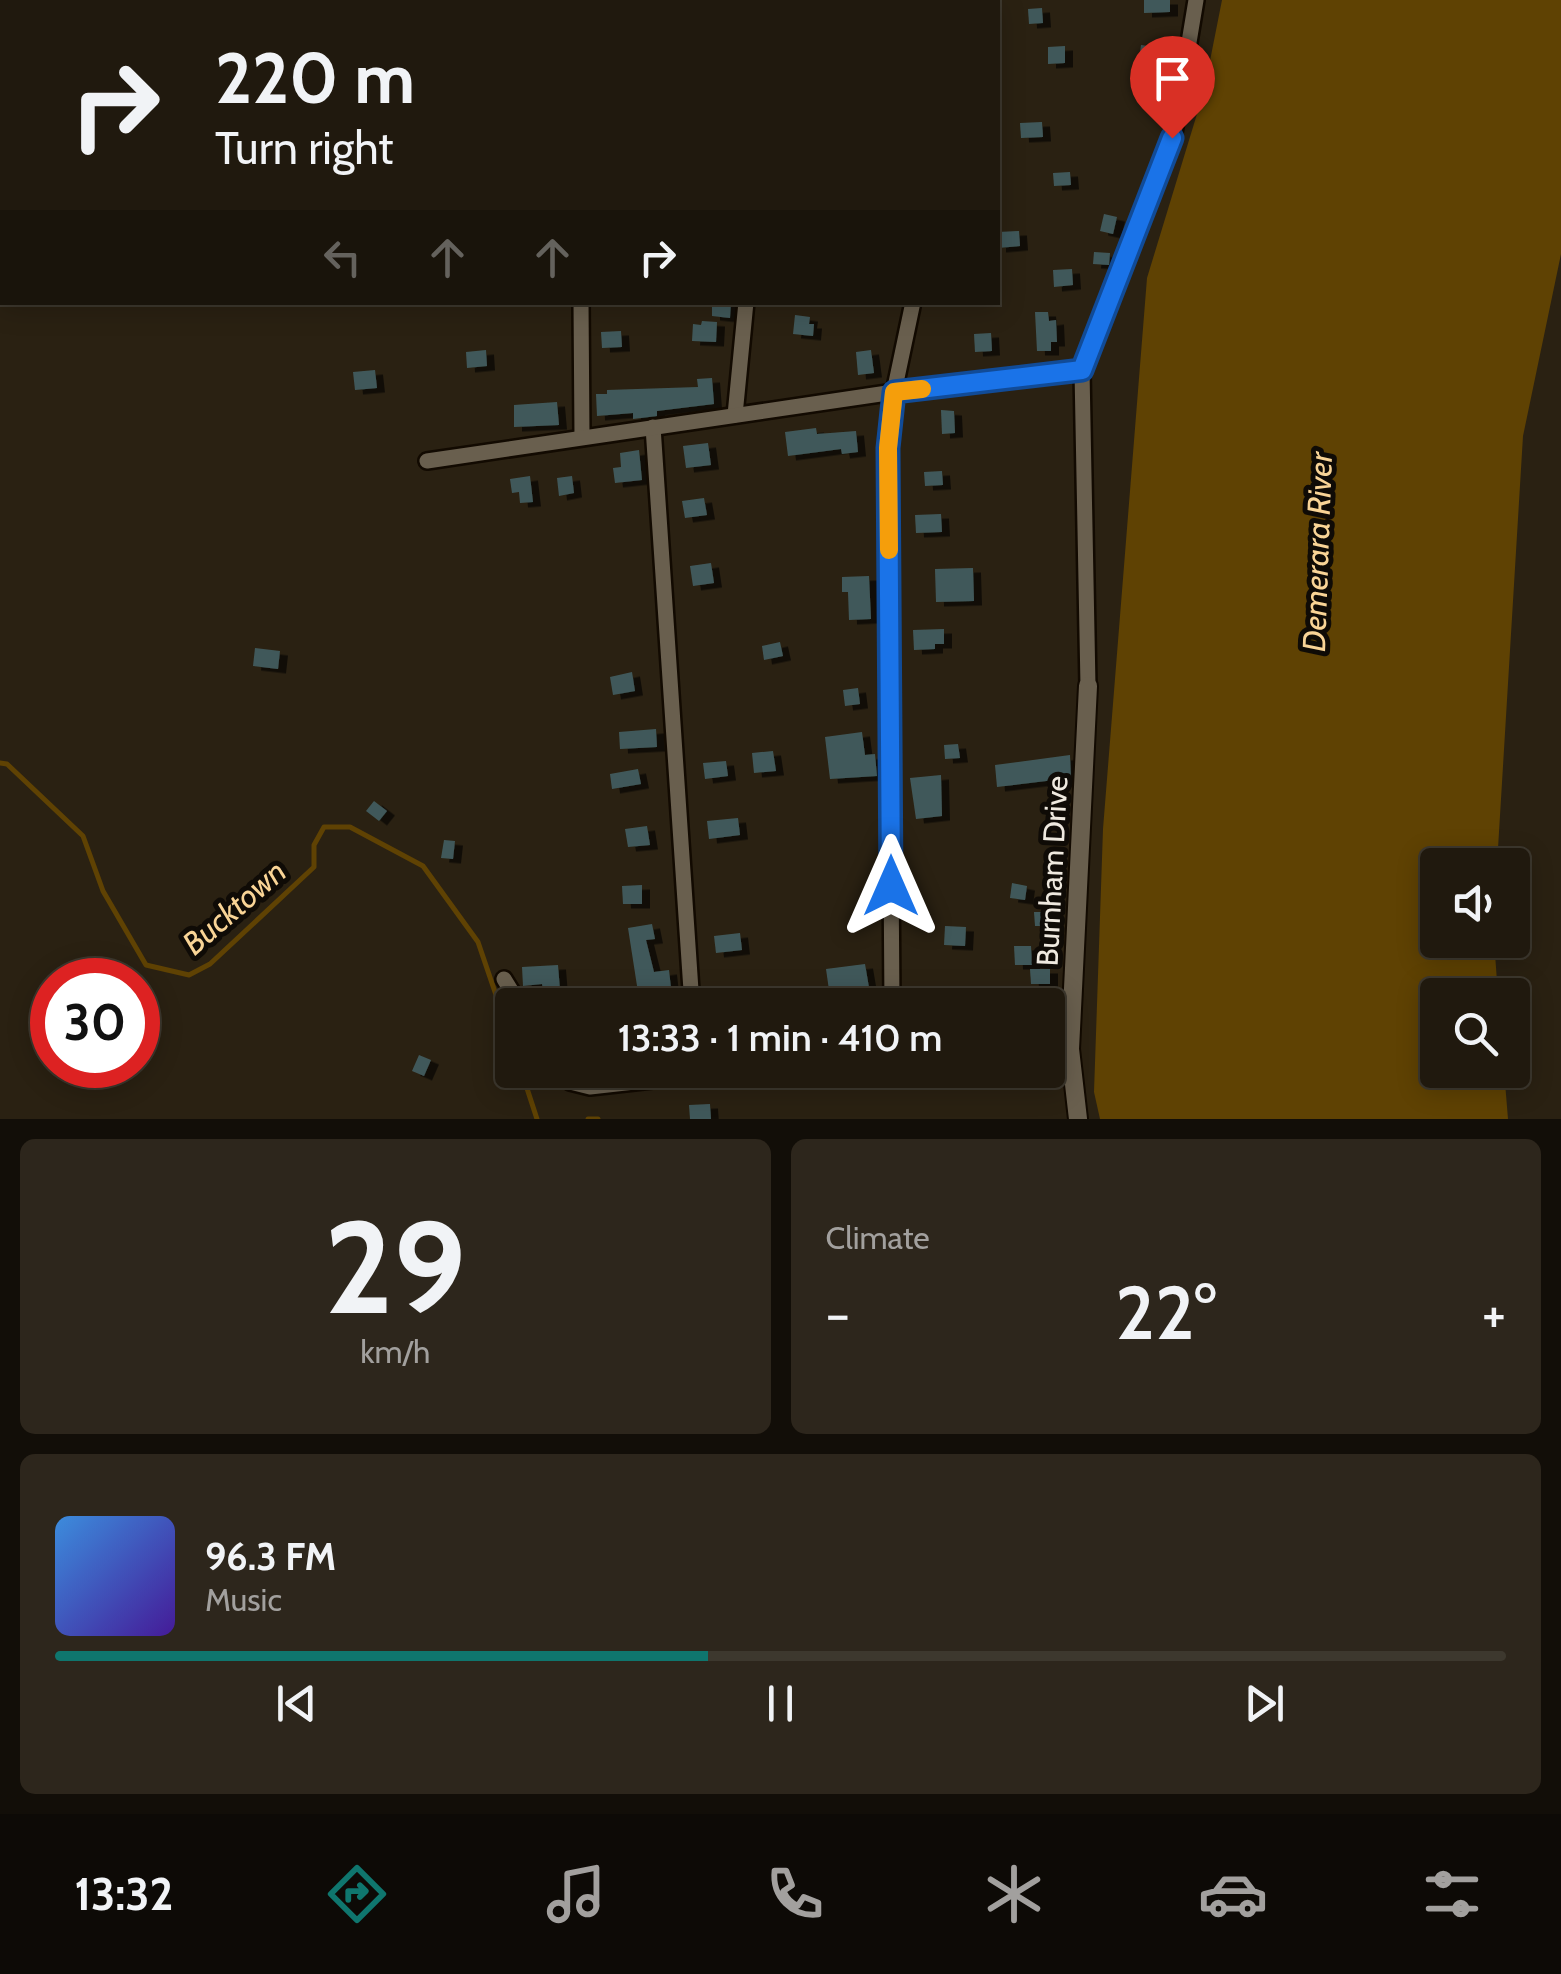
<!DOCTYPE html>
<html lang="en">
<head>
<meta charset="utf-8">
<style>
  :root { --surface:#20190e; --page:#2d261c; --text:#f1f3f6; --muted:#a2a09e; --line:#3d382e; --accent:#0f766e }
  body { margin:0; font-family:Cabin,sans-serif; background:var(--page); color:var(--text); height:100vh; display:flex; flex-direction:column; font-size:38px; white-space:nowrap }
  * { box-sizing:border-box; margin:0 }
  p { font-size:32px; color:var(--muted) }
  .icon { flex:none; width:55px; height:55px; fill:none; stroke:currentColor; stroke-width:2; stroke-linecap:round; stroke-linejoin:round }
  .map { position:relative; height:1119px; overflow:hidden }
  .panel { display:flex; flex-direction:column; gap:20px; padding:20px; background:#120e08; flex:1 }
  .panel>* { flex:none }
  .guide { position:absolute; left:0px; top:0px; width:1000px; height:305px; box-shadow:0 5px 25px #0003,0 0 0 2px var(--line); background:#20190e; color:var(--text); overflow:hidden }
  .controls { position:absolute; left:1420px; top:848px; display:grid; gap:20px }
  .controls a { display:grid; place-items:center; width:110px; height:110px; border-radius:10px; background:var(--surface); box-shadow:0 5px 25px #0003,0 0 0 2px var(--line); font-size:50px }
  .speed { position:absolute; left:30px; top:958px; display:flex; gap:20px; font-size:50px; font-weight:700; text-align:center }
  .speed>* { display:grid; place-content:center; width:130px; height:130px; border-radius:50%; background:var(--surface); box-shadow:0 5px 25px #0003,0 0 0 2px var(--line); line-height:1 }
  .speed .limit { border:15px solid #d22; background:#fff; color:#111 }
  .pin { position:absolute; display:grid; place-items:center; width:85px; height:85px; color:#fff; margin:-102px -42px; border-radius:50% 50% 50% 0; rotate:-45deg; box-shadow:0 0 10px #0007 }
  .pin .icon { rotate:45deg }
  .me { position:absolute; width:110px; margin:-55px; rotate:0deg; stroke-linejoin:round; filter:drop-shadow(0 0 8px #0008) }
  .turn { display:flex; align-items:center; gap:35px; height:210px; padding:0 50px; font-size:45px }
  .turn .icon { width:130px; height:130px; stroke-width:2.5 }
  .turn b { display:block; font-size:70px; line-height:85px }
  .lanes { display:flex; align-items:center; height:95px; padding:0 50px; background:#0003; justify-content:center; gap:50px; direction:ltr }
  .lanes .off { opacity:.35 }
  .big { font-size:75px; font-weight:600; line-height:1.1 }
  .panel .tile { flex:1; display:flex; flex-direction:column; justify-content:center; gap:15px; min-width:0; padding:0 35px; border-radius:15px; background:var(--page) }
  .panel .dial { align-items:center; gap:0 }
  .dial b { font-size:130px; line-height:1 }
  .song { display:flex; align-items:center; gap:30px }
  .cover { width:120px; height:120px; border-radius:15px; background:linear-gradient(135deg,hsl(210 70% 55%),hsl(260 70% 35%)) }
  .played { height:10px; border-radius:5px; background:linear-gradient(90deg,var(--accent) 45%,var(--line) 45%) }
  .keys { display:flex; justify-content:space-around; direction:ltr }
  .heat { display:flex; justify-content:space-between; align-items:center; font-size:55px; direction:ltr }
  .panel .tiles { flex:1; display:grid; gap:20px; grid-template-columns:1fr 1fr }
  .tile:last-child { grid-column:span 2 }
  .trip { position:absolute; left:495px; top:988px; width:570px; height:100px; border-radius:10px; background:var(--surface); box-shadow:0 5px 25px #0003,0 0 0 2px var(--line); font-weight:600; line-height:100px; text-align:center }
  .tabs { display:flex; height:160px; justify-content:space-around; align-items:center; background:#0d0a06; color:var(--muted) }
  .tabs .icon { width:70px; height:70px }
  .tabs .selected { color:var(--accent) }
  .tabs b { font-size:45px; color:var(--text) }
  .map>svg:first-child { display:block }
  .water { fill:#5f4203 }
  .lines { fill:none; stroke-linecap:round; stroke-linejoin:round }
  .stream { stroke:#5f4203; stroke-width:5 }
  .building { fill:#41595a; filter:url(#shadow) }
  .minor-casing { stroke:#120a01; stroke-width:20 }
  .tertiary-casing { stroke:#120a01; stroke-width:22 }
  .minor { stroke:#695f4e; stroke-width:15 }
  .tertiary { stroke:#695f4e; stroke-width:18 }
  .route-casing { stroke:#114b97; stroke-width:25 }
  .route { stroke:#1a73e8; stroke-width:18 }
  .slow { stroke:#f59e0b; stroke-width:18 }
  .labels { text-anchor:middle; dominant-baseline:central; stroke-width:10; stroke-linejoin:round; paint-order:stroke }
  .street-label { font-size:30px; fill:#efe9df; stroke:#0f0b06 }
  .water-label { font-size:32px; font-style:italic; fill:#f9d496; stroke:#0f0b06 }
</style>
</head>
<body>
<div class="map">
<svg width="1561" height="1119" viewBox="0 0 1561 1119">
  <defs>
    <filter id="shadow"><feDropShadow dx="8" dy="4.5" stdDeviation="0" flood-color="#0009"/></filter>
  </defs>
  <rect width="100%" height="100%" fill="#2a2112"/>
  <!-- water -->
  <polygon class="water" points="1222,0 1561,0 1561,254 1523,436 1497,865 1438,865 1438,940 1494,940 1498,995 1438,995 1438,1070 1504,1070 1508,1119 1100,1119 1094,1092 1103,829 1147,278 1204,91"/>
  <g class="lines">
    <!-- stream -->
    <g class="stream">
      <polyline points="0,763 7,764 83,836 103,891 146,965 189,975 210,964 314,867 314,845 324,827 350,827 423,866 478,942 512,1042"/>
      <polyline points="521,1070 537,1119"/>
      <polyline points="588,1119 598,1119"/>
    </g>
  </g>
  <!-- building -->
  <g class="building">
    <polygon points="1144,0 1170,0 1170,12 1144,13"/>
    <polygon points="1042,8 1043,23 1029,24 1028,9"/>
    <polygon points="1141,45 1155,47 1153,62 1139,60"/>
    <polygon points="1065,46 1065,63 1048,64 1048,47"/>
    <polygon points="1042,122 1043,137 1021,138 1020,123"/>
    <polygon points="1070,172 1071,185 1054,186 1053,173"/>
    <polygon points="1104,214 1117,217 1113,234 1100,231"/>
    <polygon points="1019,231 1020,246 998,248 998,232"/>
    <polygon points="1094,252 1110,253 1109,265 1093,264"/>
    <polygon points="1072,269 1073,285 1054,287 1053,270"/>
    <polygon points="712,302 731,302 730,318 712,316"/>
    <polygon points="1035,312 1048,312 1049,321 1056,320 1057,342 1051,342 1051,351 1037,351"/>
    <polygon points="795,315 810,317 809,324 814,324 813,336 793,334"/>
    <polygon points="702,321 717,322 716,342 692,341 693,324 701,325"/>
    <polygon points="621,331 622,347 602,348 601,332"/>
    <polygon points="991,333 992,351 975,352 974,334"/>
    <polygon points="486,350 487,366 467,368 466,352"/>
    <polygon points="871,350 874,373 858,375 856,352"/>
    <polygon points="375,370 377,388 355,390 353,372"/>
    <polygon points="712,378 714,404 657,411 657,416 633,419 633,413 597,416 596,394 607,394 607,390 698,387 697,379"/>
    <polygon points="557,402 559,425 514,427 514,405"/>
    <polygon points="941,410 954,411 955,433 942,434"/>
    <polygon points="816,428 817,434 856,431 858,452 842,454 841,449 788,456 785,432"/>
    <polygon points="708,443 711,465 686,468 683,446"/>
    <polygon points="639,450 642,480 615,483 613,468 621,467 620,453"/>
    <polygon points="942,471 943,485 925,486 924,472"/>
    <polygon points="530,476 533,502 520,503 519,492 512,493 510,479"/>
    <polygon points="572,476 574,493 559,496 557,478"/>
    <polygon points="704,498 707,515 685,518 682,501"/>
    <polygon points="941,514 942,532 916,533 915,515"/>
    <polygon points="711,563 714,583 693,586 690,566"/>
    <polygon points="973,568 974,601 936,602 935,569"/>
    <polygon points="869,576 871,619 849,620 848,592 842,592 842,577"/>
    <polygon points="944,629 944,644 935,644 935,649 914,650 913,630"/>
    <polygon points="780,642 783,656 764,660 762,646"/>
    <polygon points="255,648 280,651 278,669 253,666"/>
    <polygon points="632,672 635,691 613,695 610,677"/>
    <polygon points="858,688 860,704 845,706 843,690"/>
    <polygon points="656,729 657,747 620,749 619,732"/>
    <polygon points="862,732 865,755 875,754 877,776 830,779 825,737"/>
    <polygon points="958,744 960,758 945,759 944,745"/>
    <polygon points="773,751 776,771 754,773 752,753"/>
    <polygon points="1070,755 1071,778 997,787 995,765"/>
    <polygon points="726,761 728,776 705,779 703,763"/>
    <polygon points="638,769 641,784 612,789 610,774"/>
    <polygon points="941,775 942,816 916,819 910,778"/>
    <polygon points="374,801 387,811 379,821 366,811"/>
    <polygon points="738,818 740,835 709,839 707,821"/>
    <polygon points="647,826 650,845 628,847 625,829"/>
    <polygon points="444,840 455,841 453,859 441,858"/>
    <polygon points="1012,883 1027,886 1025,900 1010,898"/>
    <polygon points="642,885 642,904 623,904 622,886"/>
    <polygon points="1034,912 1052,912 1052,926 1035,926"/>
    <polygon points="652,924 655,939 646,940 654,972 669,970 671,988 661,990 663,1005 640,1005 628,928"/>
    <polygon points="945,926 966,927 965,946 944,945"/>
    <polygon points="740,933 742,950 716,953 714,936"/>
    <polygon points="1014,946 1031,946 1032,965 1015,965"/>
    <polygon points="865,964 872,1005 849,1005 847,988 829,990 826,969"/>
    <polygon points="558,965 560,990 575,987 578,1005 546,1005 542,984 523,986 522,967"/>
    <polygon points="1030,969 1050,969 1050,984 1031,984"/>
    <polygon points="739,988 741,1004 716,1005 714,991"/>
    <polygon points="419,1055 431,1060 424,1076 412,1071"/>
    <polygon points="710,1104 711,1119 690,1119 689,1105"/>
  </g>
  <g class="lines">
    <!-- minor casing -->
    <g class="minor-casing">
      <g id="minor">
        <polyline points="577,0 577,2"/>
        <polyline points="781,2 781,0"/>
        <polyline points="974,2 974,0"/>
        <polyline points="581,302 582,437"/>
        <polyline points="1082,371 1088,686"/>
        <polyline points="735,415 746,302"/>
        <polyline points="653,427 692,1005"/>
        <polyline points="427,461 894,392 1082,371 1173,139 1196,0"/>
        <polyline points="504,979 520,1005"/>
        <polyline points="892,1005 888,448 894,392 913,302"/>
        <polyline points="1048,1034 1070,1049"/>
        <polyline points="558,1070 570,1082 590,1087 697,1075"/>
        <polyline points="696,1070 697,1075 741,1070"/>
      </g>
    </g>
    <!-- tertiary casing -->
    <g class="tertiary-casing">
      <polyline id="tertiary" points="1078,1119 1070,1049 1088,686"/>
    </g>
    <!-- minor -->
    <use href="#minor" class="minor"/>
    <!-- tertiary -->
    <use href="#tertiary" class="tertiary"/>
  </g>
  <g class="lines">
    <!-- route casing -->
    <g class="route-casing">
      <polyline id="route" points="891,886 888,448 894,392 1082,370 1172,138"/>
    </g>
    <!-- route -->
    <use href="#route" class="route"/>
    <!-- slow -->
    <polyline class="slow" points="889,550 888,448 894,392 922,389"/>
  </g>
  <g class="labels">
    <!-- street labels -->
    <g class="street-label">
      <text transform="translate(1052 871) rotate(-87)">Burnham Drive</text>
    </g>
    <!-- water labels -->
    <g class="water-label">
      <text transform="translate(1317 552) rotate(-88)">Demerara River</text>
      <text transform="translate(234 907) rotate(-41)">Bucktown</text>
    </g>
  </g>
</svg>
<div class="controls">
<a><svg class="icon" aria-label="sound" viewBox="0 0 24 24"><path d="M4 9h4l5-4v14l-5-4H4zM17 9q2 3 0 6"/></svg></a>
<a><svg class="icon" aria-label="search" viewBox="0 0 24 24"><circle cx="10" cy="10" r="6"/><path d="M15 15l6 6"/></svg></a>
</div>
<div class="speed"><div class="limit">30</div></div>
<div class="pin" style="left:1172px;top:138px;background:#d93025"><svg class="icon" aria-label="arrive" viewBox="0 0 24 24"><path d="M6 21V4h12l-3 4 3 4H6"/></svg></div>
<svg class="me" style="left:891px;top:886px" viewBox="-20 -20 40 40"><path d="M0-17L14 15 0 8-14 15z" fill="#1a73e8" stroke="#fff" stroke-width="4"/></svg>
<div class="trip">13:33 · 1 min · 410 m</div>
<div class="guide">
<div class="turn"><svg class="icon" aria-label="right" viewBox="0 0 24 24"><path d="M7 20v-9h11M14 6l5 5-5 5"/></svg><div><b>220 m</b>Turn right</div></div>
<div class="lanes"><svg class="icon off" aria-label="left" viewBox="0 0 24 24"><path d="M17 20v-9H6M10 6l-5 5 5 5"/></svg><svg class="icon off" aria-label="ahead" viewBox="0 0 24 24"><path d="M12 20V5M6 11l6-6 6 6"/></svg><svg class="icon off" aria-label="ahead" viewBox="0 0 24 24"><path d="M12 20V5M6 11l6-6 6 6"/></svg><svg class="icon" aria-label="right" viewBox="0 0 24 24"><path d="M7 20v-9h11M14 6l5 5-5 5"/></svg></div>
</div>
</div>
<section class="panel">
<div class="tiles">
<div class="tile dial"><b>29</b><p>km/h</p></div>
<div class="tile"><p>Climate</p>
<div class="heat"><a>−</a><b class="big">22°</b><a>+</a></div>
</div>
<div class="tile">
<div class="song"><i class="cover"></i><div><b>96.3 FM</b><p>Music</p></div></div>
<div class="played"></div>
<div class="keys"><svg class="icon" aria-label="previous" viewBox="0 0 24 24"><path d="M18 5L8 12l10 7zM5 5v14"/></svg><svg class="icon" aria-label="pause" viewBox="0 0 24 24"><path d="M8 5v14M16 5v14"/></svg><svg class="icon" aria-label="next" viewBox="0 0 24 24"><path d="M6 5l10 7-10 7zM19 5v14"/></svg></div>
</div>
</div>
</section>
<nav class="tabs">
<b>13:32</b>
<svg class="icon selected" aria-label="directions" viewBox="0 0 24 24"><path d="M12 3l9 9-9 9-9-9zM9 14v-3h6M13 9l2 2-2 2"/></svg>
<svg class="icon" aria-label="music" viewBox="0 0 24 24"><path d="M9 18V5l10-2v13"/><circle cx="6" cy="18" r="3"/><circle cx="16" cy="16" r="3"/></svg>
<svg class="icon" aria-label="phone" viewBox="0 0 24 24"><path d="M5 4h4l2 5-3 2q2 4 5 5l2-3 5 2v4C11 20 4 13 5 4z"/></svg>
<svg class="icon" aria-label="climate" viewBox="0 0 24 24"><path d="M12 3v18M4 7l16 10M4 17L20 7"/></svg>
<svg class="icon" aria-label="car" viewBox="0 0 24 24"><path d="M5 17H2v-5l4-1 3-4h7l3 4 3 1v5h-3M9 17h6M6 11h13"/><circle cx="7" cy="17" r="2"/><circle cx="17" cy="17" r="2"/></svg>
<svg class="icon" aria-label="filters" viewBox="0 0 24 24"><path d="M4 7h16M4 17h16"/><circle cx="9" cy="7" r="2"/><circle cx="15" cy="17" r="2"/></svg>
</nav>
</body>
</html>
